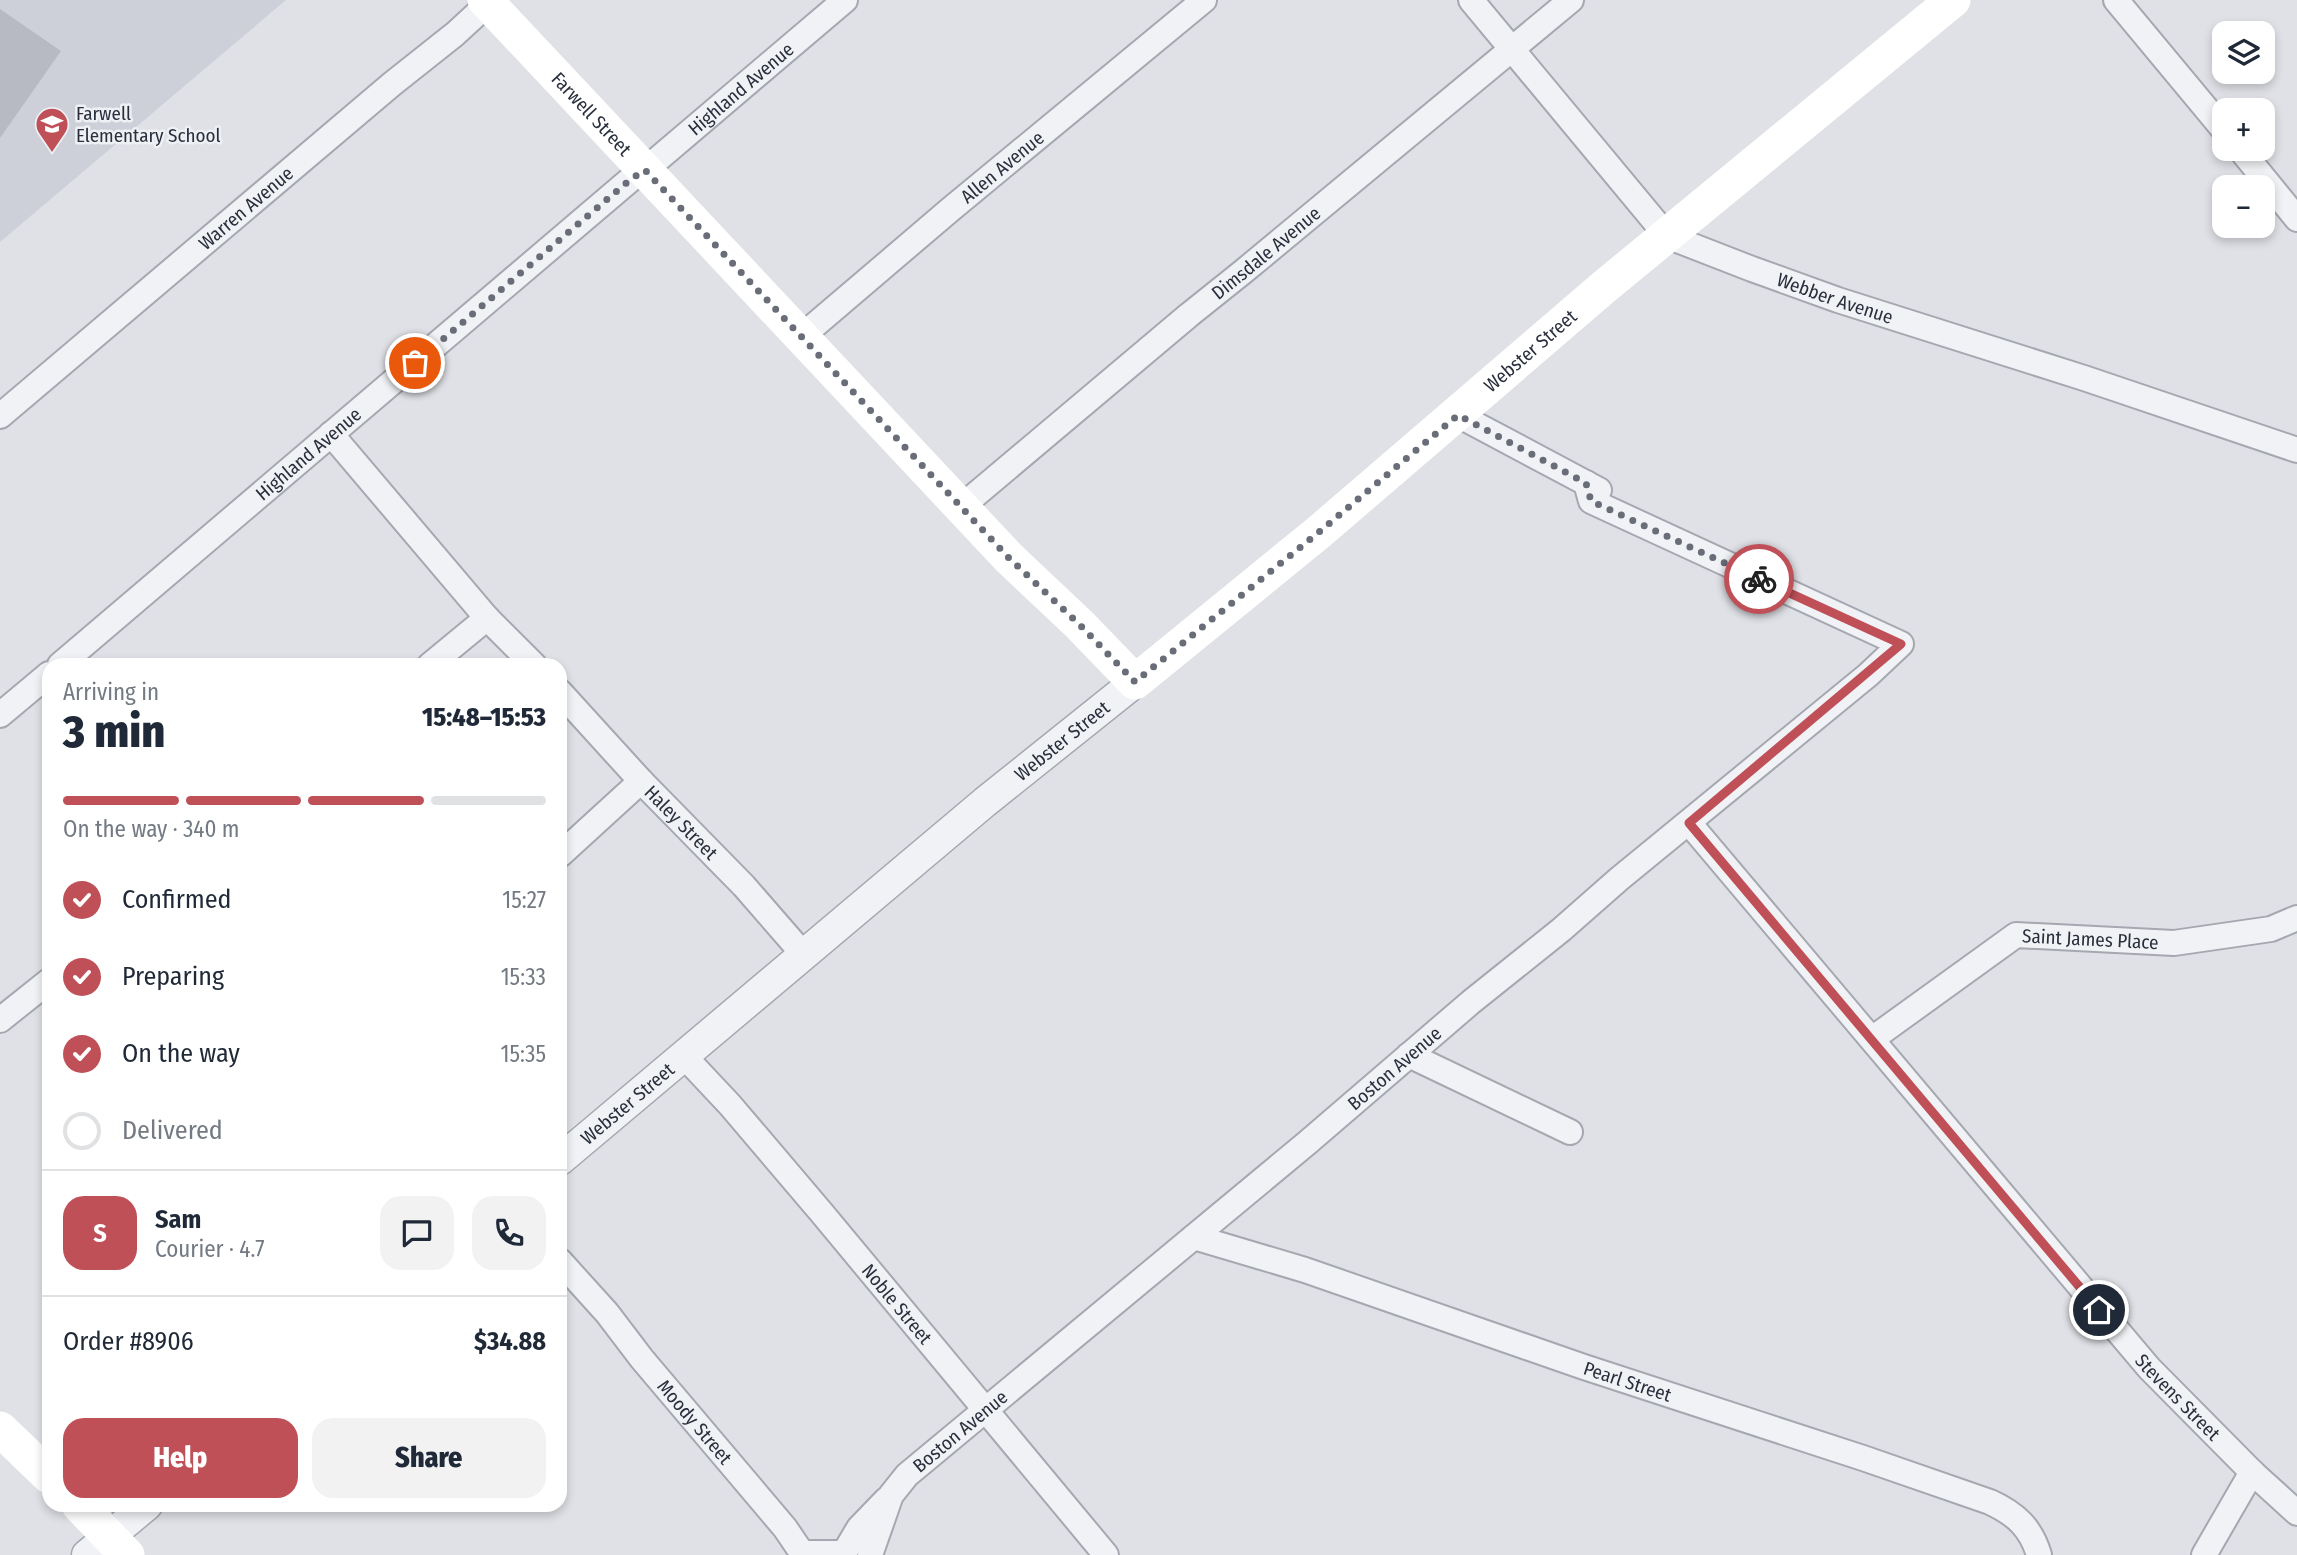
<!DOCTYPE html>
<meta charset="utf-8">
<style>
:root{--surface:#fff;--page:#f2f2f3;--text:#1f2937;--muted:#747a83;--line:#e0e1e3;--accent:#bf5058}
body{margin:0;font-family:"Fira Sans Condensed",sans-serif;background:var(--page);color:var(--text);height:100vh;display:flex;flex-direction:column;font-size:26px;white-space:nowrap}
*{box-sizing:border-box;margin:0}
p{font-size:23px;color:var(--muted)}
.icon{flex:none;width:38px;height:38px;fill:none;stroke:currentColor;stroke-width:2;stroke-linecap:round;stroke-linejoin:round}
.map{position:relative;flex:1;overflow:hidden}
.details{position:absolute;left:42px;top:658px;width:525px;height:854px;display:flex;flex-direction:column;background:var(--surface);border-radius:21px;box-shadow:0 4px 10px #0003}
.details>*{flex:none}
.buttons{position:absolute;left:2212px;top:21px;display:grid;gap:14px}
.buttons a{display:grid;place-items:center;width:63px;height:63px;border-radius:14px;background:var(--surface);box-shadow:0 4px 10px #0003;font-size:35px}
.pin{position:absolute;display:grid;place-items:center;width:60px;height:60px;color:#fff;margin:-30px;border:4px solid #fff;border-radius:50%;box-shadow:0 2px 7px #0007}
.courier{position:absolute;display:grid;place-items:center;width:70px;height:70px;margin:-35px;border:5px solid #bf5058;border-radius:50%;background:#fff;color:#222;box-shadow:0 2px 9px #0007}
.overview em{font-style:normal;font-weight:800}
.overview div{display:flex;flex-direction:column-reverse}
.overview{display:flex;align-items:center;justify-content:space-between;height:119px;padding:0 21px}
h1{font-size:46px;font-weight:800;line-height:52px}
.bar{display:grid;grid-template-columns:repeat(4,1fr);gap:10px 7px;align-content:center;height:84px;padding:0 21px}
.bar i{height:9px;border-radius:5px;background:var(--line)}
.bar .current{background:var(--accent)}
.bar p{grid-column:span 4}
.line{display:flex;align-items:center;gap:18px;padding:0 21px;border-top:2px solid var(--line)}
.line div{flex:1}
.round{display:grid;place-items:center;flex:none;width:74px;height:74px;border-radius:21px;background:var(--page)}
ol{padding:0 21px;list-style:none}
li{display:flex;align-items:center;gap:21px;height:77px}
li p{margin-inline-start:auto}
li .icon{padding:7px;border-radius:50%;background:var(--accent);color:#fff;stroke-width:4}
li:last-child{color:var(--muted)}
li i{width:38px;height:38px;border:4px solid var(--line);border-radius:50%}
.button{display:flex;gap:14px;margin-top:auto;padding:14px 21px}
.button a{flex:1;height:80px;border-radius:21px;background:var(--accent);color:#fff;font-size:28px;font-weight:800;line-height:80px;text-align:center}
.button a+a{background:var(--page);color:var(--text)}
.map>svg:first-child{display:block}
</style>
<div class="map">
<svg width="2297" height="1555" viewBox="0 0 2297 1555">
<rect width="100%" height="100%" fill="#dfe1e6"/>
<path fill="#cdd0d8" d="M0,0H286L0,242Z"/>
<path fill="#b7bac3" d="M0,9L61,51L0,138Z"/>
<g fill="none" stroke-linecap="round" stroke-linejoin="round">
<defs>
<g id="minor">
<path id="s1" d="M1471,0L1667,236L1752,269L1838,300L2084,378L2297,450"/>
<path d="M2116,0L2224,130"/>
<path d="M2240,149L2297,219"/>
<path id="s2" d="M802,336L951,209L1204,0"/>
<path d="M1458,415L1599,490"/>
<path id="s3" d="M0,416L392,84L455,34L492,0"/>
<path d="M331,434L487,618L534,665"/>
<path id="s4" d="M961,507L1189,315L1244,271L1571,0"/>
<path id="s5" d="M60,665L631,179L645,170L845,0"/>
<path d="M430,665L487,618"/>
<path id="s6" d="M560,692L641,781L744,886L804,955"/>
<path d="M0,715L49,674"/>
<path id="s7" d="M1689,823L2149,1368L2252,1472L2297,1513"/>
<path d="M560,855L641,781"/>
<path d="M0,1020L49,981"/>
<path id="s8" d="M1872,1039L2016,935L2174,943L2271,929L2297,918"/>
<path d="M1409,1055L1570,1132"/>
<path id="s9" d="M684,1056L730,1105L821,1212L1106,1555"/>
<path id="s10" d="M1194,1237L1305,1270L1584,1367L1863,1458L1990,1502C2016,1514 2031,1528 2039,1555"/>
<path id="s11" d="M560,1261L607,1313L642,1359L785,1528L802,1553H843"/>
<path d="M843,1555L859,1528L886,1500"/>
<path id="s12" d="M870,1555L891,1495L907,1475L1307,1143L1471,1002L1561,930L1619,879L1868,675L1901,644L1591,501L1586,483"/>
<path d="M2204,1555L2252,1472"/>
</g>
<g id="tertiary">
<path id="s13" d="M560,1160L985,802L1135,682"/>
<path d="M87,1555L147,1505"/>
</g>
</defs>
<use href="#minor" stroke="#a5a8b0" stroke-width="28"/>
<use href="#tertiary" stroke="#a5a8b0" stroke-width="33"/>
<use href="#minor" stroke="#f1f2f5" stroke-width="24"/>
<use href="#tertiary" stroke="#f1f2f5" stroke-width="30"/>
<g stroke="#fff" stroke-width="35">
<path id="s14" d="M485,0L1009,558L1080,625L1135,682L1319,532L1604,287L1953,0"/>
<path d="M0,1429L49,1476"/>
<path d="M79,1505L127,1555"/>
</g>
</g>
<g fill="none" stroke-linecap="round" stroke-linejoin="round">
<path stroke="#696d78" stroke-width="7" stroke-dasharray="0 12.6" d="M415,363L631,179L645,170L1009,558L1080,625L1135,682L1319,532L1458,415L1586,483L1591,501L1759,579"/>
<path stroke="#bf5058" stroke-width="9" d="M1759,579L1901,644L1689,823L2099,1310"/>
</g>
<defs>
<symbol id="school-pin" viewBox="-11 -11 22 30"><path d="M0 17L-7.5 6A9.5 9.5 0 1 1 7.5 6Z" fill="#bf5058" stroke="#eef0f4"/><path d="M0-5L7-2L0 1L-7-2ZM-4 1L0 2.5L4 1V4Q0 6-4 4Z" fill="#fff"/></symbol>
</defs>
<g fill-rule="evenodd">
<use href="#school-pin" x="33" y="105" width="38" height="52"/>
</g>
<g text-anchor="middle" dominant-baseline="central" stroke-width="5" stroke-linejoin="round" paint-order="stroke">
<g font-size="19" fill="#292f3c" stroke="#eef0f4">
<text stroke="none"><textPath href="#s5" startOffset="892">Highland Avenue</textPath></text>
<text stroke="none"><textPath href="#s14" startOffset="156">Farwell Street</textPath></text>
<text stroke="none"><textPath href="#s2" startOffset="262">Allen Avenue</textPath></text>
<text stroke="none"><textPath href="#s3" startOffset="322">Warren Avenue</textPath></text>
<text stroke="none"><textPath href="#s4" startOffset="397">Dimsdale Avenue</textPath></text>
<text stroke="none"><textPath href="#s1" startOffset="486">Webber Avenue</textPath></text>
<text stroke="none"><textPath href="#s14" startOffset="1458">Webster Street</textPath></text>
<text stroke="none"><textPath href="#s5" startOffset="326">Highland Avenue</textPath></text>
<text stroke="none"><textPath href="#s13" startOffset="654">Webster Street</textPath></text>
<text stroke="none"><textPath href="#s6" startOffset="178">Haley Street</textPath></text>
<text stroke="none"><textPath href="#s8" startOffset="252">Saint James Place</textPath></text>
<text stroke="none"><textPath href="#s12" startOffset="724">Boston Avenue</textPath></text>
<text stroke="none"><textPath href="#s13" startOffset="88">Webster Street</textPath></text>
<text stroke="none"><textPath href="#s9" startOffset="327">Noble Street</textPath></text>
<text stroke="none"><textPath href="#s10" startOffset="457">Pearl Street</textPath></text>
<text stroke="none"><textPath href="#s7" startOffset="754">Stevens Street</textPath></text>
<text stroke="none"><textPath href="#s11" startOffset="210">Moody Street</textPath></text>
<text stroke="none"><textPath href="#s12" startOffset="158">Boston Avenue</textPath></text>
</g>
<g font-size="19" fill="#292f3c" stroke="#eef0f4" text-anchor="start">
<text x="76" y="113">Farwell<tspan x="76" dy="22">Elementary School</tspan></text>
</g>
</g>
</svg>
<div class="buttons">
<a><svg class="icon" aria-label="layers" viewBox="0 0 24 24"><path d="M12 4l9 5-9 5-9-5zM3 14l9 5 9-5"/></svg></a>
<a>+</a>
<a>−</a>
</div>
<div class="pin" style="left:415px;top:363px;background:#ea580c"><svg class="icon" aria-label="bag" viewBox="0 0 24 24"><path d="M5 8h14l-1 12H6zM9 8a3 3 0 0 1 6 0"/></svg></div>
<div class="pin" style="left:2099px;top:1310px;background:#1f2937"><svg class="icon" aria-label="home" viewBox="0 0 24 24"><path d="M3 11l9-7 9 7M6 9v11h12V9"/></svg></div>
<div class="courier" style="left:1759px;top:579px"><svg class="icon" aria-label="bike" viewBox="0 0 24 24"><circle cx="6" cy="16" r="4"/><circle cx="18" cy="16" r="4"/><path d="M6 16l4-8h5l3 8M10 8l3 8H6M13 5h3"/></svg></div>
<section class="details">
<div class="overview"><div><h1>3 min</h1><p>Arriving in</p></div><em>15:48–15:53</em></div>
<div class="bar"><i class="current"></i><i class="current"></i><i class="current"></i><i></i><p>On the way · 340 m</p></div>
<ol>
<li><svg class="icon" aria-label="check" viewBox="0 0 24 24"><path d="M5 12l5 5 9-10"/></svg>Confirmed<p>15:27</p></li>
<li><svg class="icon" aria-label="check" viewBox="0 0 24 24"><path d="M5 12l5 5 9-10"/></svg>Preparing<p>15:33</p></li>
<li><svg class="icon" aria-label="check" viewBox="0 0 24 24"><path d="M5 12l5 5 9-10"/></svg>On the way<p>15:35</p></li>
<li><i></i>Delivered</li>
</ol>
<div class="line" style="height:126px"><b class="round" style="background:var(--accent);color:#fff">S</b><div><b>Sam</b><p>Courier · 4.7</p></div><a class="round"><svg class="icon" aria-label="chat" viewBox="0 0 24 24"><path d="M4 5h16v11H9l-5 4z"/></svg></a><a class="round"><svg class="icon" aria-label="phone" viewBox="0 0 24 24"><path d="M5 4h4l2 5-3 2q2 4 5 5l2-3 5 2v4C11 20 4 13 5 4z"/></svg></a></div>
<div class="line" style="height:91px"><div>Order #8906</div><b>$34.88</b></div>
<div class="button"><a>Help</a><a>Share</a></div>
</section>
</div>
